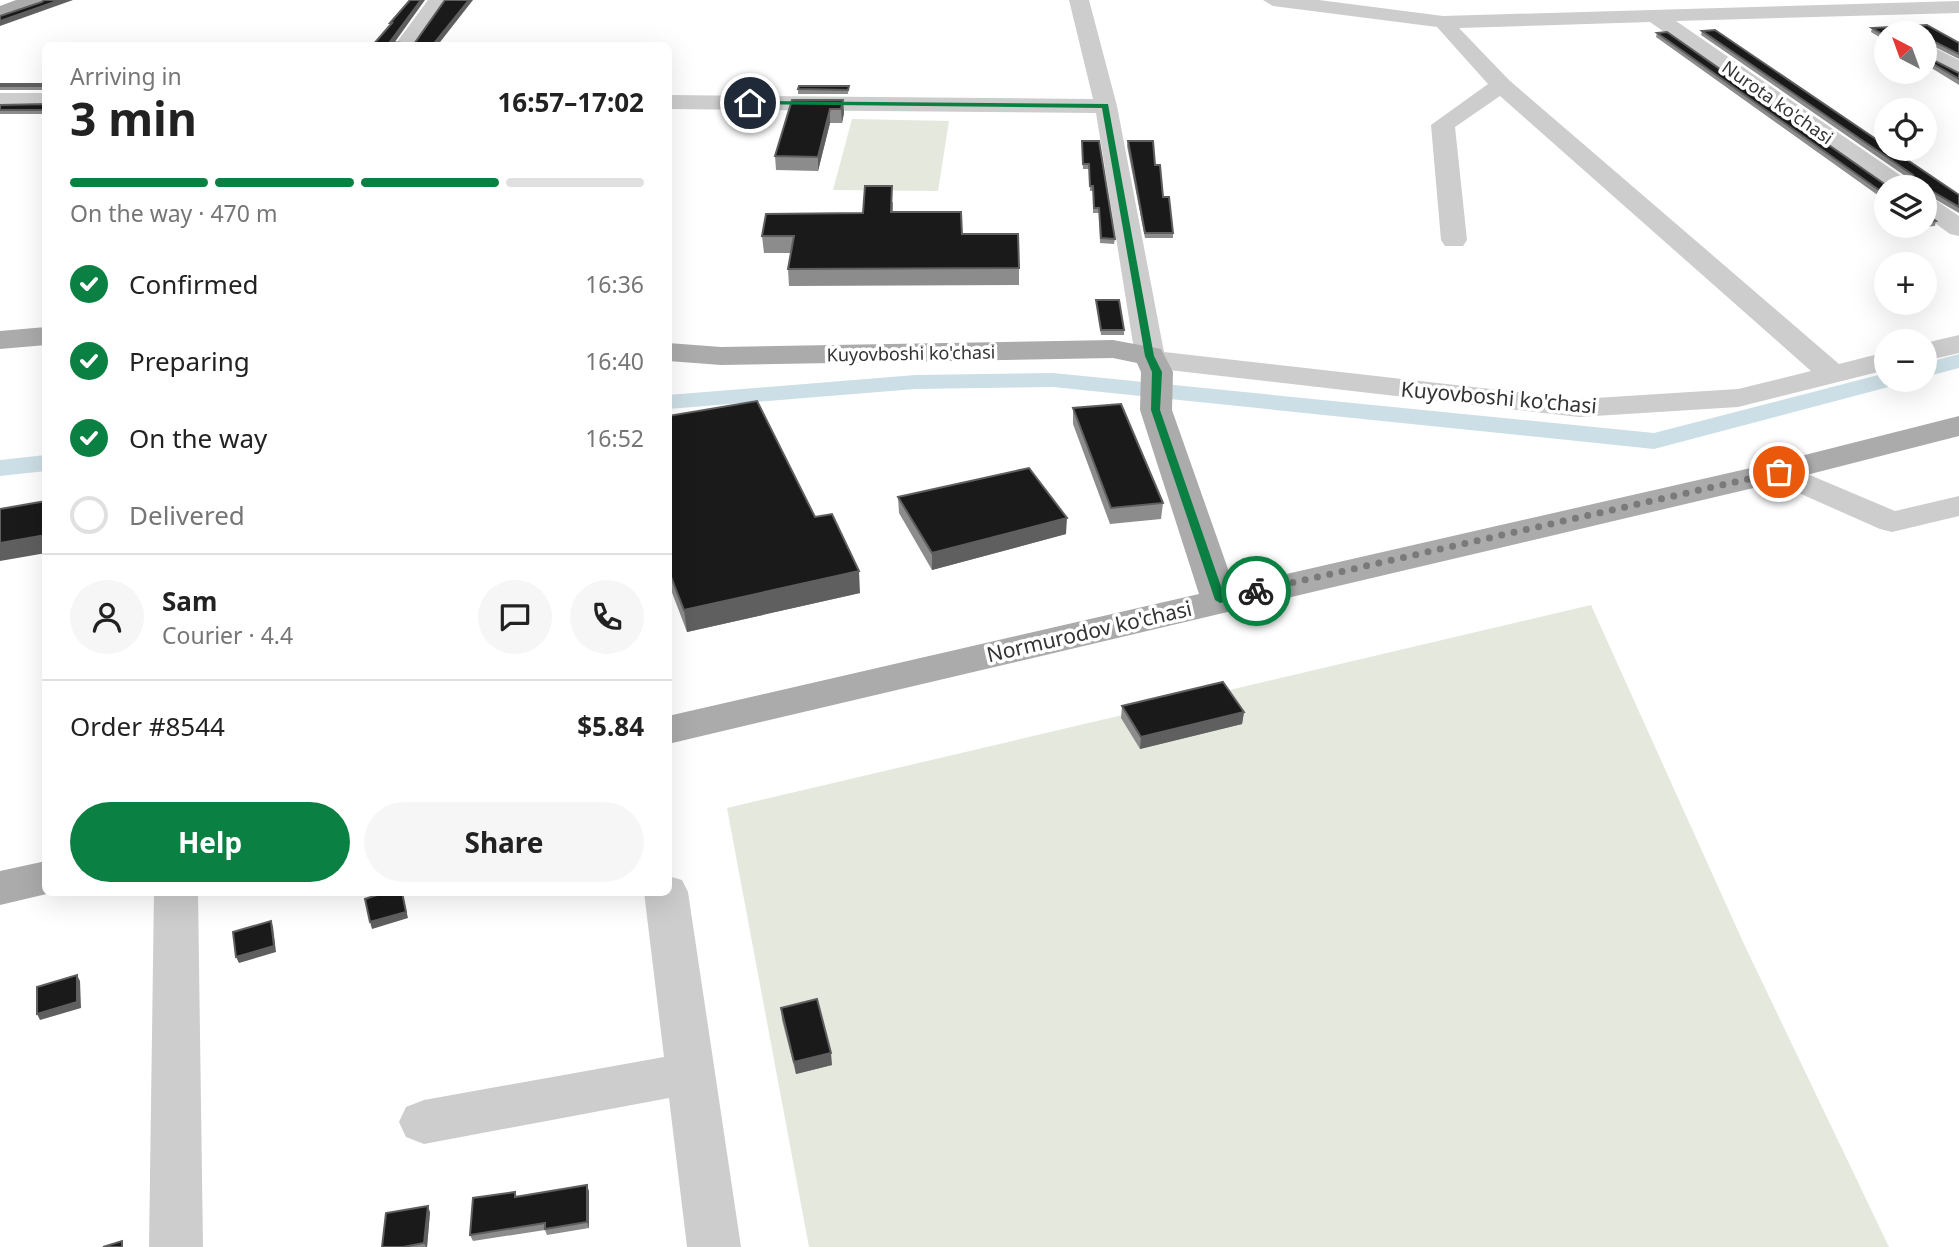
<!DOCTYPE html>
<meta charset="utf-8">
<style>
:root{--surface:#fff;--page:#f6f6f6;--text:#222;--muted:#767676;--line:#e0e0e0;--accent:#0b8043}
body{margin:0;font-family:"Noto Sans",sans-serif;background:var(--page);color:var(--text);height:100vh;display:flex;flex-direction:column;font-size:26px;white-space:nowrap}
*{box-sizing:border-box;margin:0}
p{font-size:23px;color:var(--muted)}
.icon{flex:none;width:38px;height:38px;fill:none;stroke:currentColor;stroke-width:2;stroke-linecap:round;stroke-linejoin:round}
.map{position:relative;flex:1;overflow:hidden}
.sheet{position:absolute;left:42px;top:42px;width:630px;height:854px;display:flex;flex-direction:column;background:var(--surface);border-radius:10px;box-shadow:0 7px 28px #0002}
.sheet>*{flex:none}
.needle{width:46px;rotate:319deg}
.controls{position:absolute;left:1874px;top:21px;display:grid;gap:14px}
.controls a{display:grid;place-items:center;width:63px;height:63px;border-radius:50%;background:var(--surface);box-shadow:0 7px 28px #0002;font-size:35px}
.pin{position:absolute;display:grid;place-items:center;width:60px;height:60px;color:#fff;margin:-30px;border:4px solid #fff;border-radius:50%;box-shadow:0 2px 7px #0007}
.courier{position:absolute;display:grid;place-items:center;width:70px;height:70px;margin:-35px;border:5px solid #0b8043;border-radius:50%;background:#fff;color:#222;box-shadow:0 2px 9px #0007}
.head em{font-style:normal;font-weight:700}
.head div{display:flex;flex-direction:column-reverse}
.head{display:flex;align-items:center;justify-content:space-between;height:119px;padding:0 28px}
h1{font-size:46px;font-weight:700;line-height:52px}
.bar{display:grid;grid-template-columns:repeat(4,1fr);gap:10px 7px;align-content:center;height:84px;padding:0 28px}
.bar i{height:9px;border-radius:5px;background:var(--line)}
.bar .selected{background:var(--accent)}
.bar p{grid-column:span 4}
.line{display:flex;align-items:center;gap:18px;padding:0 28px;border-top:2px solid var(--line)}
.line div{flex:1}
.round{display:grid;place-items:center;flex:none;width:74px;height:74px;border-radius:37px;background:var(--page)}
ol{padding:0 28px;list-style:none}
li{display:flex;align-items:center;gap:21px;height:77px}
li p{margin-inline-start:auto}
li .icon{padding:7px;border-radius:50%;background:var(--accent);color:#fff;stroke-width:4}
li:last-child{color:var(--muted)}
li i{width:38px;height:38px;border:4px solid var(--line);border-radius:50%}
.button{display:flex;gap:14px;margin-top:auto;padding:14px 28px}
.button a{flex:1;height:80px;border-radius:42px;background:var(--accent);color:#fff;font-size:28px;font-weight:700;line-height:80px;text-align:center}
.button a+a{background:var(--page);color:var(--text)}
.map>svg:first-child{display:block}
</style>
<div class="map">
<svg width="1959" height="1247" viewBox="0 0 1959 1247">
<rect width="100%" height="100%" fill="#fff"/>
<path fill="#e4e8dd" d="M852,119L949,121L938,191L833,190Z
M1591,605L1743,942L1889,1247H809L727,808Z"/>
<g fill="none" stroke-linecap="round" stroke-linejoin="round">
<path fill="#cddfe6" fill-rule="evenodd" d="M1959,354V368L1925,377V363Z
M1053,373L1654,433L1886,373V380H1899L1896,385L1654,449L1053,387L915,389L668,409V395L915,375Z
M46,455V471L0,476V460Z"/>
<path fill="#cdcdcd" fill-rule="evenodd" d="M428,0H448L415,46H394Z
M1069,0H1089L1117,106L1164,352L1579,399L1738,389L1811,371L1500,96L1455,127L1467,240L1463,246H1445L1441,240L1431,125L1488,84L1437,27L1273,6L1263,0H1319L1443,16L1959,1V13L1676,21L1910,182L1913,187L1886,188L1650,22L1459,28L1509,80L1839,364L1886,352V370L1738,407L1579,417L1151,368L1141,365L1135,356L1096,113L668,109V95L1093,99Z
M1925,43L1959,60V75L1925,58Z
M0,93H46V107H0Z
M1925,196L1934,199L1959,216V236L1950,234L1925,216Z
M1959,335V353L1925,361V343Z
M1779,462L1895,511L1959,496V516L1892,532L1880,529L1767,479L1763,472L1767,465Z
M668,876L682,880L688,892L741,1247H687L669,1098L424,1144L406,1137L399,1122L406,1107L424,1100L664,1057L644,892H668Z
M154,892H198L203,1247H149Z"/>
<path fill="#ababab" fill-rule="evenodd" d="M16,0H46L43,4L0,19V6Z
M46,327V345L0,349V331Z
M1113,340L1161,349L1173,372L1172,410L1234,586L1777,462L1959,416V436L1779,482L668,744V716L1199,594L1140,410L1141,372L1137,363L1113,358L721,365L668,361V343L721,347Z
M46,861V892H55L0,905V871Z"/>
</g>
<path fill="#8c8c8c" d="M1872,28L1959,43V59L1925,42L1886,33V41L1871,32Z
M1702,31L1959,195V213L1926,194H1925V187H1886V201L1656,37L1657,33L1886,185L1913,184L1911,180L1701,35Z
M1925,48V56L1959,73V85L1925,64Z
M0,84H46L45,90H0Z
M849,86L848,94H798V89Z
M792,100H843L844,113L842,123H830L818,171L776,170L775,156Z
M46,104V114H0V110Z
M1128,141L1155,165L1173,233V238H1145L1127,146Z
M1082,145L1115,239L1114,244L1100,243L1099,213H1093V191H1090L1089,169H1083Z
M893,202V212L962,234L1019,268V285L789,286L788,269L791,253H764L762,236L863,213Z
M1925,212L1936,221L1935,226L1923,227L1921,226H1925Z
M1096,300L1124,330V335H1101Z
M1073,408L1163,503L1161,519L1110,524L1073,424Z
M668,416L815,517L860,593L687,632L668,582Z
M898,497L1066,534L932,570L899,513Z
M1122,706L1244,712L1242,724L1140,749L1121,718Z
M781,1008L832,1065L796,1074L782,1020Z
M589,1191V1228L547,1235L545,1230L473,1241L470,1235L515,1192L517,1197Z
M430,1212L427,1247H382Z"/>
<path fill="#5f5f5f" d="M60,0H73L0,26V21Z
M421,0H425L392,46L390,42Z
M469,0H473L437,46H432Z
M843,100L844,113L842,123L841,109Z
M830,109V123L818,171V157Z
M1067,518L1066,534L932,570V553Z
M46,535V553L0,561V543Z
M859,571L860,593L687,632L684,610Z
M1244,712L1242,724L1140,749L1141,737Z
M402,892L408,918L372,929L370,922Z
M271,921L273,927L276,952L239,963L236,957Z
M77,975L80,981L81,1008L40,1020L37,1014Z
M831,1053L832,1065L796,1074L794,1062Z
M587,1185L589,1191V1228L587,1222Z
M428,1206L430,1212L427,1247H426L424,1243Z"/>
<path fill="#1a1a1a" stroke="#5f5f5f" stroke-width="2" d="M44,0H60L0,21V16L42,2Z
M410,0H421L390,42L414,44L445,0H469L432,46H372L392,23H390Z
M1927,25L1959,43V54L1925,37V33H1886V36L1872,28Z
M1715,30L1886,146V149H1891L1959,195V207L1928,189L1925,191V187H1886V195L1657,33L1667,32L1886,185L1917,184L1913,175L1702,31Z
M1925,48V56L1959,73V79L1925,59Z
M0,84H46V97L44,86H0Z
M799,86H849L848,90L798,89Z
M792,100H843L841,109H830L818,157L775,156Z
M46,104V110H0V105Z
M1082,141H1099L1115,239L1101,238L1099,208H1094L1093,186H1090L1089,164H1083Z
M1128,141H1153L1155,165H1160L1163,197H1169L1173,233H1145Z
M865,186H892L891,212H961L962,234H1018L1019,268L788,269L794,236H762L766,214L863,213Z
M1925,212L1936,221L1925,222Z
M1096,300H1119L1124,330H1101Z
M757,401L815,517L832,514L859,571L684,610L668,569V416Z
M1121,404L1163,503L1111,508L1073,408Z
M1029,468L1067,518L932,553L898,497Z
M46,501V535L0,543V509Z
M1223,682L1244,712L1141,737L1122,706Z
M386,892H402L406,912L370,922L365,899Z
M271,921L274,946L236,957L233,932Z
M77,975V1002L37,1014V987Z
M817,999L831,1053L794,1062L781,1008Z
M587,1185V1222L545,1229V1223L470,1235L473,1198L515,1192V1197Z
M428,1206L424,1243L403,1247H382L386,1213Z
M122,1241V1247H103Z"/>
<path fill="#0b8043" d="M750,101L1108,104L1154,356L1162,372L1160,410L1224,595L1256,588L1262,591L1260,594L1220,603L1215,600L1151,410L1152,372L1145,356L1102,108L748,104Z"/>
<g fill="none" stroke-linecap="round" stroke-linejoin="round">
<path stroke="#7a7a7a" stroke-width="7" stroke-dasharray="0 12.6" d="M1256,591L1779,472"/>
</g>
<g text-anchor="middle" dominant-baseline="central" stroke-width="7" stroke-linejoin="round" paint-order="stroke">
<g font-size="18" fill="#333" stroke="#fff">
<text transform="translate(1778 102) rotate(35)">Nurota ko'chasi</text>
<text transform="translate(911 353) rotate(-1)">Kuyovboshi ko'chasi</text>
</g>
<g font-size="21" fill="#333" stroke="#fff">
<text transform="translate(1499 397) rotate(5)">Kuyovboshi ko'chasi</text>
<text transform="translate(1089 631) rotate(-13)">Normurodov ko'chasi</text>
</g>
</g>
</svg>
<div class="controls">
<a><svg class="needle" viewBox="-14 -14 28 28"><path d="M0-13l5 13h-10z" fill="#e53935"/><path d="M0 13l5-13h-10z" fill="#767676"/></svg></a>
<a><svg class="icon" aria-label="locate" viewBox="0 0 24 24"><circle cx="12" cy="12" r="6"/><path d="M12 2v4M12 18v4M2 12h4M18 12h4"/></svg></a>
<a><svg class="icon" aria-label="layers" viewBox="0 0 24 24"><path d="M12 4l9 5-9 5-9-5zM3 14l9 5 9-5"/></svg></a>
<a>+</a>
<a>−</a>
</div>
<div class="pin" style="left:1779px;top:472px;background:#ea580c"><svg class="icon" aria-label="bag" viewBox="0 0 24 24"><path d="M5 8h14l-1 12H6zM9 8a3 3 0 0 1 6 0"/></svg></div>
<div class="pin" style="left:750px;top:103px;background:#1f2937"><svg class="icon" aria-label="home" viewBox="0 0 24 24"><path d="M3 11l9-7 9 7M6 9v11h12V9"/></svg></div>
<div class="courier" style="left:1256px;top:591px"><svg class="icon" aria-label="bike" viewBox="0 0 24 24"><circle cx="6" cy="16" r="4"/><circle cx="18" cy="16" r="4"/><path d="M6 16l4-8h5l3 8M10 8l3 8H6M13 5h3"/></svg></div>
<section class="sheet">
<div class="head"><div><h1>3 min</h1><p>Arriving in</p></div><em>16:57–17:02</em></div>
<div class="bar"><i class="selected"></i><i class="selected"></i><i class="selected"></i><i></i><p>On the way · 470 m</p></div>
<ol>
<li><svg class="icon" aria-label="check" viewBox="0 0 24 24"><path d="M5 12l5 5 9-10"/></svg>Confirmed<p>16:36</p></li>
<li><svg class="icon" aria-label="check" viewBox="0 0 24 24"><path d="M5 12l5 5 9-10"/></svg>Preparing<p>16:40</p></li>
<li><svg class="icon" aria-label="check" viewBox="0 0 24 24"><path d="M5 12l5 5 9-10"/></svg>On the way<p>16:52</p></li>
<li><i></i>Delivered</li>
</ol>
<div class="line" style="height:126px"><a class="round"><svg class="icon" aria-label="person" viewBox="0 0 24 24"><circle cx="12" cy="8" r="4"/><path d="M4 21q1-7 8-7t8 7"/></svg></a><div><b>Sam</b><p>Courier · 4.4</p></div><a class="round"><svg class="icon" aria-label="chat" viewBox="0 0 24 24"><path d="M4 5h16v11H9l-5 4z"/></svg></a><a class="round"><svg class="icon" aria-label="phone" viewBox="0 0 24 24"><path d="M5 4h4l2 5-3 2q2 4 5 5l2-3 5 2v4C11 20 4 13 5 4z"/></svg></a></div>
<div class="line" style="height:91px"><div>Order #8544</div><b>$5.84</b></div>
<div class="button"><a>Help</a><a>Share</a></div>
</section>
</div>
